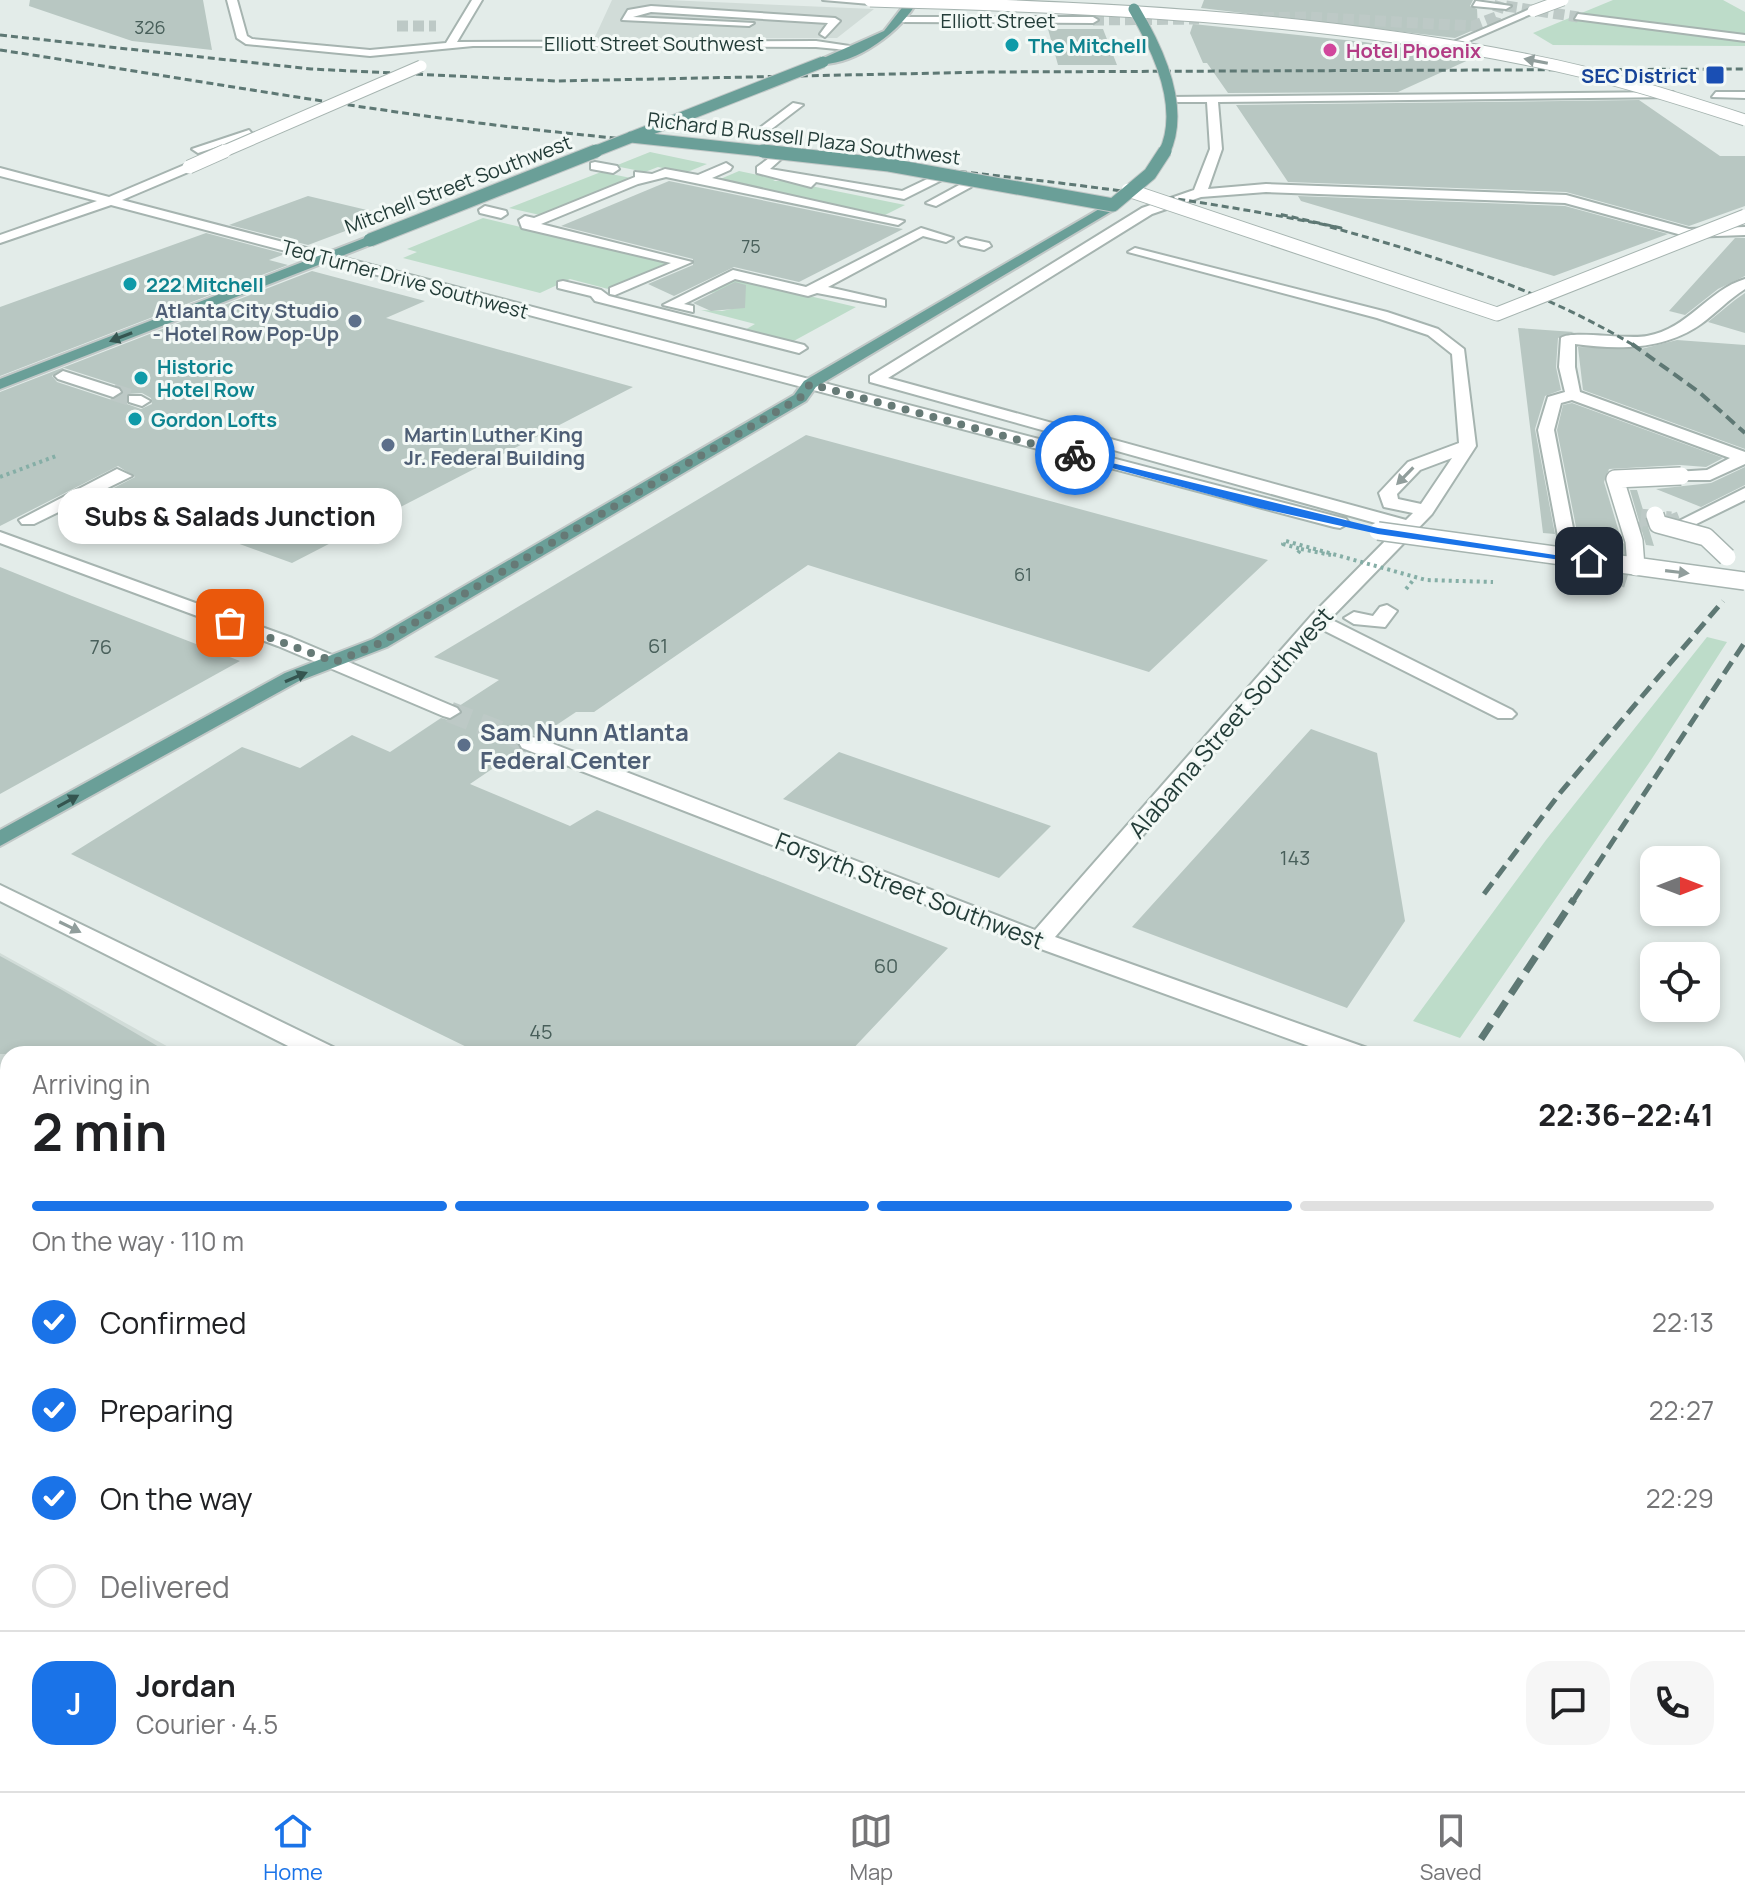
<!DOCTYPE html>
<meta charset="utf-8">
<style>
:root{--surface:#fff;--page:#f6f6f6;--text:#202124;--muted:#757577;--line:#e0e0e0;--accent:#1a73e8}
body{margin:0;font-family:Manrope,sans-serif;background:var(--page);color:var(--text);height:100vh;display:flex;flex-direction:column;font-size:30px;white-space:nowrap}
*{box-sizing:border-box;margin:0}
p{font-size:26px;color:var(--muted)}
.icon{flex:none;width:44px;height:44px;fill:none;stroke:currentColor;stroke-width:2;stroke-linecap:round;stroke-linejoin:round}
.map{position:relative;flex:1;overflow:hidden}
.side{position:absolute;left:0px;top:1046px;width:1746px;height:746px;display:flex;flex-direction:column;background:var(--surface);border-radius:24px 24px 0 0;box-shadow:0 4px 12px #0003}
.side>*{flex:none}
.needle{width:52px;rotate:90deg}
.controls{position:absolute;left:1640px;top:846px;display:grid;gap:16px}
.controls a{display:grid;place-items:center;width:80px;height:80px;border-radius:16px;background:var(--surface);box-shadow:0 4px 12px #0003;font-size:40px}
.pin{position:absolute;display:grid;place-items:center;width:68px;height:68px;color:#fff;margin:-34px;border-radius:16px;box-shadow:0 4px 12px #0006}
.courier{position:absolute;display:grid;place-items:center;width:80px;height:80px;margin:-40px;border:6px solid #1a73e8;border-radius:50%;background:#fff;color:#222;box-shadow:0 2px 10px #0007}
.bubble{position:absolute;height:56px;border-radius:24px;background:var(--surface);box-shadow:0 4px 12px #0003;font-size:26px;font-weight:700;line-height:56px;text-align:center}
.overview em{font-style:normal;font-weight:700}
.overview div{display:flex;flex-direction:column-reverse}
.overview{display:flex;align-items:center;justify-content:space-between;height:136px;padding:0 32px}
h1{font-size:52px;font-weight:700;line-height:60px}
.bar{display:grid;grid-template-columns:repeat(4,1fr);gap:12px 8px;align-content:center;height:96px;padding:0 32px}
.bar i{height:10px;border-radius:6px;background:var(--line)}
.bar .current{background:var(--accent)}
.bar p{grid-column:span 4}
.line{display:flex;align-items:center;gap:20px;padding:0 32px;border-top:2px solid var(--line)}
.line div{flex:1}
.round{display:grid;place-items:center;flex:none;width:84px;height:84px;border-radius:24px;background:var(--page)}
ol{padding:0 32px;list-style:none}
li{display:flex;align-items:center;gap:24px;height:88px}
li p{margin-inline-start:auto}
li .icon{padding:8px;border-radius:50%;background:var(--accent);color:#fff;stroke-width:4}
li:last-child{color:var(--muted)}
li i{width:44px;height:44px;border:4px solid var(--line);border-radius:50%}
.dock{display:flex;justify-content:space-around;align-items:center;height:112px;border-top:2px solid var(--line);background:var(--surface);font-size:22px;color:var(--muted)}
.dock a{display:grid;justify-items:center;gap:4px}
.dock .current{color:var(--accent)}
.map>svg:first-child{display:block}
</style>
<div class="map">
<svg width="1745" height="1791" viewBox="0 0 1745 1791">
<rect width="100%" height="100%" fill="#e3ece9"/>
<path fill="#d1dcd8" d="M612,0H667L874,9L837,38L594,39Z
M0,953L181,1054H8V1784H189L182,1791H0Z
M1745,1563V1717L1738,1713V1577Z"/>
<path fill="#bddcc9" d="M1613,0H1723L1745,12V46L1553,45L1533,33Z
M650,152L707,164L685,173L658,167L645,172L615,166Z
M739,171L777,179L773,181H786L905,205L885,215L718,180Z
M601,172L631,178L540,215L509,208Z
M483,218L675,264L612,290L570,279L540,293L403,258L417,252L407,249Z
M734,278L856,307L790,343L743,331L755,324L701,310L722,311L741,307L716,292L699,296Z
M1707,637L1727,642L1651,760L1460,1038L1413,1021L1546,840Z"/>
<path fill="#b8c7c2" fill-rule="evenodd" d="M30,0H203L212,50L132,41L29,6Z
M1204,0H1473L1470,6L1477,9L1478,28L1455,38L1201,8Z
M1193,24L1364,42L1473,58L1398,92L1228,93L1207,63H1203L1190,33Z
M1048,29H1103L1117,65H1058Z
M1639,100L1720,156H1745V206L1689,226L1566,192L1288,182L1236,105Z
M669,181L897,228L903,229L799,282L734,267L674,296L648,284L693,265V259L561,226Z
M308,196L388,215L308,245L229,225Z
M1298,196L1565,206L1668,234L1554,276L1301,201Z
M206,233L285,254L269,260L288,265L0,376V307Z
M1735,238H1745V276L1718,289L1685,315L1669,311Z
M312,271L425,301L386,318L633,387L292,563L102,494L135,477L118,466L0,526V392ZM64,368L120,386L124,393L112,400L57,382L52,376ZM142,393L151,398L152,404L141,409L127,404V394Z
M735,282L746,285L745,308L711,311L693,303Z
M1745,293V333L1708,322L1735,300Z
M1518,328L1574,332L1558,338L1556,367L1561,390L1545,396L1535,429L1555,534L1543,533Z
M1677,340L1745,345V449L1583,390L1578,347L1641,349Z
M1572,403L1723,458L1706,467L1680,465L1609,469L1604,482L1622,542L1578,537L1557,430L1563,405Z
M806,435L1268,560L1149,672L808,565L594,712H576L540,736L529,734L518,740L520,750L470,784L570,826L597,810L948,948L848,1054H481L71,854L242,747L300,768L352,735L390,752L441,718L452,721L463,713L459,706L499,680L434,657Z
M1745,467V485L1701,507L1656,489L1711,483Z
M1630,490H1637L1654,546L1646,545Z
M0,567L72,596L240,661L0,794Z
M1311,729L1377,753L1405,921L1347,1008L1132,927Z
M839,752L1005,810L1051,826L999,878L783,799Z
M0,956L62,990L171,1054H0Z"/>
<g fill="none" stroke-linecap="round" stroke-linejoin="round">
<path stroke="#bdc9c6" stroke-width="11" stroke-dasharray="11 5" stroke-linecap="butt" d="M1506,6L1578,17
M1247,18L1306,17L1473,26L1496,17L1501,0
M1093,20L1199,19
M397,26H436"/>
<path stroke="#bdc9c6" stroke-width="17" stroke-dasharray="17 8" stroke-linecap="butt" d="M113,392L135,399
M1616,585L1637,517L1671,520L1669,515"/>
<path stroke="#bdc9c6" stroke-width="21" stroke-dasharray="21 11" stroke-linecap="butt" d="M450,712L530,743"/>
<path stroke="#bdc9c6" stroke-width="34" stroke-dasharray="34 17" stroke-linecap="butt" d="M1570,1791L1573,1784"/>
<defs>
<path id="minor" d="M227,0H237L247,36L252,39L370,50L446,43L472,0H482L457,42L816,41L863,48L858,51L816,47L473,46L370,56L246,44L237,38Z
M823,0H874L875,1L870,4Z
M1476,1L1511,6L1506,9L1473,6Z
M651,6L835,18L840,21L825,37L820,34L828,23L651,12L633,17L754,23L749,26L622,20L628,10Z
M1530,9L1538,11L1453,48L1444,46Z
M1578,14L1745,35V41L1575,19Z
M903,17H1093L1098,20L1093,23L900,22Z
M1673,92L1677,97L1218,102L1222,149L1208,189L1266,184L1566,195L1689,229L1745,227V235L1689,237L1565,203L1266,192L1201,197L1152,214L888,378L1406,520L1413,513L1384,507L1379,493L1408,462L1459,443L1452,354L1428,335L1377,318L1128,252L1135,248L1387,312L1438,329L1464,349L1476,446L1432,514L1330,619L1512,710L1516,714L1512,718H1498L1321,629L1055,937L1367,1048L1371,1054H1331L1030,945L522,748L519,743L530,737L538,738L1035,930L1311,616L1397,529L870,382V376L1142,208L1194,190L1210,149L1207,102H1173L1169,97ZM1452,458L1421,504L1398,499L1397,494L1420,470Z
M1716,92H1745V98L1712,97Z
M793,103L803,105L761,137H753V133Z
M249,130L253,135L198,153L192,149Z
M783,148L789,152L770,169L902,191L944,171L954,174L904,199L816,182L811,187L757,173V167Z
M595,162L617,166L619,169L613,173L591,169V163Z
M189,163L193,164V170L122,200L1346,519L1349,523L1340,528L1334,527L111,205L0,243V235L97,201L0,176V168L109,197Z
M726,163L732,167L730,170L712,178L904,221L898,225L666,177L638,184L541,224L692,262L615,295L610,294V288L671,263L522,228L519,220L525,216L534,218L635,177V172L652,174L665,169L698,175Z
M961,184L971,187L936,206L926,203Z
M485,206L506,211L507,214L501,218L480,213L479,210Z
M921,228L953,238L946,242L923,236L828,287L885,300V306L817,293L808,296L735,279L684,304L693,306V312L663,305L733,270L806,287Z
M966,238L989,243L991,246L984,250L961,245L959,242Z
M1745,279V289C1729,299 1716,313 1701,324C1664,350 1619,350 1575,344V367L1580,392L1745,452V464L1710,480H1675V472L1707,470L1730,458L1572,400L1561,403L1554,430L1579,559L1577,563H1563L1538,430L1548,397L1565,392L1559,367L1561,338C1570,330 1628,340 1647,336C1688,329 1708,290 1745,279Z
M563,281L601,290L609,296L804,345L807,348L799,353L595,301L591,296L558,288V282Z
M63,371L119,389L121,392L113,397L58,379L55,376Z
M129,396H141L150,401L142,406L129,402Z
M117,469L132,476L34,524H22L19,520Z
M1745,488V500L1684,530L1678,531L1669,526Z
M0,532L292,638L457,708L460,712L450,718L443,716L278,646L0,543Z
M1387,605L1397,611L1385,627L1354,624L1344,618L1354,612L1373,616L1380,607Z
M0,885L335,1048L339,1054H304L0,901Z
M1745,1436V1472L1738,1475V1439Z
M226,1784H268L265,1791H223Z"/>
<path id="major" d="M908,0H918C902,31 855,66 819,64V60L884,31Z
M1113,201L1119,205L1117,208L816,387L806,401L387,647L299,681L0,846V830L285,673L373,639L794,395L804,381Z
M370,236L377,240L375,243L0,389V379Z
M0,1556L8,1558V1593L0,1590Z
M254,1784H295L298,1791H257Z"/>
</defs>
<use href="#minor" stroke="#a6b4b0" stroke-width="4"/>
<use href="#major" stroke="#c1c8c7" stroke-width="4"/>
<path stroke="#85aea6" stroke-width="4" stroke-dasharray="3 4" stroke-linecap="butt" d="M0,477L56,456
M1301,549L1331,555
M1406,589L1415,578"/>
<use href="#minor" fill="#fff" fill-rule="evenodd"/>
<use href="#major" fill="#6a9f98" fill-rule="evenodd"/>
<path stroke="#5e7874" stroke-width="3" stroke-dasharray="7 4" stroke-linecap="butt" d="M0,35L311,69L557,81L989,72L1745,69
M0,50C179,77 358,110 538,130C808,160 1074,173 1341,228L1279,214
M1330,227C1436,256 1540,289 1635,346"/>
<path stroke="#5e7874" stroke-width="4" stroke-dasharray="11 6" stroke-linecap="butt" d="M1632,344L1699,392L1745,433"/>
<path stroke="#5e7874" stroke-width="5" stroke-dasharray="14 7" stroke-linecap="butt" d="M1484,894L1560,793L1723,601
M1573,901L1745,642"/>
<path stroke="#5e7874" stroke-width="7" stroke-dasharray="18 9" stroke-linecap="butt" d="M1481,1039L1574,899
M1738,1203L1745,1189"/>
<defs>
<path id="minor-bridge-far3" d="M870,1C1091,7 1311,16 1529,60C1602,74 1674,97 1745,120
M1533,11L1563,0
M220,153L421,66"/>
<path id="minor-bridge-far2" d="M189,167L225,151
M1128,190L1497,314L1745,216"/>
<path id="minor-bridge-far1" d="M1655,515L1658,524L1706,537L1727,557
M1378,531L1745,581
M1636,567L1634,541L1615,479L1681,476"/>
<path id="minor-bridge" d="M1738,1193L1745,1195"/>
<path id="major-bridge-far1" d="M1134,9C1158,49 1186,108 1164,153
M631,137L781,153
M591,153L823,62"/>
<path id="major-bridge" d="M763,151L889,165L1113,205L1150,174L1165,151
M370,240L596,151"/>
</defs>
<use href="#minor-bridge-far3" stroke="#a6b4b0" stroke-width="13" stroke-linecap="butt"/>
<use href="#minor-bridge-far2" stroke="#a6b4b0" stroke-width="15" stroke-linecap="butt"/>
<use href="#minor-bridge-far1" stroke="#a6b4b0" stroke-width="20" stroke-linecap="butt"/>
<use href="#minor-bridge" stroke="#a6b4b0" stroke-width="31" stroke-linecap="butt"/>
<use href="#major-bridge-far1" stroke="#c1c8c7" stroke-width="13" stroke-linecap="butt"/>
<use href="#major-bridge" stroke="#c1c8c7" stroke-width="15" stroke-linecap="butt"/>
<path stroke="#85aea6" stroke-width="4" stroke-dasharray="3 4" stroke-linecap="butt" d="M1298,553L1301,549L1283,544L1286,541L1426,580L1493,582"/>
<use href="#minor-bridge-far3" stroke="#fff" stroke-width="11"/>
<use href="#minor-bridge-far2" stroke="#fff" stroke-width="13"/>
<use href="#minor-bridge-far1" stroke="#fff" stroke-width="17"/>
<use href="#minor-bridge" stroke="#fff" stroke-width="27"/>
<use href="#major-bridge-far1" stroke="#6a9f98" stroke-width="11"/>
<use href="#major-bridge" stroke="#6a9f98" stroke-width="13"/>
</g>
<defs><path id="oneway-solid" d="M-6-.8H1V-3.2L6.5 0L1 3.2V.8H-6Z" transform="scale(2)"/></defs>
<g fill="#919e9c">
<use href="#oneway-solid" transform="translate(1536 61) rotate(-169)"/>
<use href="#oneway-solid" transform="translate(1405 476) rotate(134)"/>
<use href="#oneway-solid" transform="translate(1677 572) rotate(7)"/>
<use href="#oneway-solid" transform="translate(70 927) rotate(26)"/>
</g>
<g fill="#355550">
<use href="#oneway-solid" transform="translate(121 337) rotate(159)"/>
<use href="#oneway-solid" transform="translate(296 677) rotate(-23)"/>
<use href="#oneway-solid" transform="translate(68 801) rotate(-29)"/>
</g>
<path fill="#1a73e8" d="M1071,453L1378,528L1594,561L1589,564L1378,534L1260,508L1071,457Z"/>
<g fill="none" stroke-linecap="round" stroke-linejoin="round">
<path stroke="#667a76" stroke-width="8" stroke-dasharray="0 14.4" d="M230,623L335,662L380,643L800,398L810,384L1075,455"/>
</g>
<g fill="#0f9aa8" stroke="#f3f9f6" stroke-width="3">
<circle cx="1012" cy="45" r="8"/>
<circle cx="130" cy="284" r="8"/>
<circle cx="141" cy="378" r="8"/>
<circle cx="135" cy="419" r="8"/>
</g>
<circle fill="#d1479c" stroke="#f3f9f6" stroke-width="3" cx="1330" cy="50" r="8"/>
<rect fill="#1a4fb4" stroke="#f3f9f6" stroke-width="3" x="1705" y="65" width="20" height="20" rx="4"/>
<g fill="#5c6f8a" stroke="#f3f9f6" stroke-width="3">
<circle cx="355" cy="321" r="8"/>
<circle cx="388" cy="445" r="8"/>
<circle cx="464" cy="745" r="8"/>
</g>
<g text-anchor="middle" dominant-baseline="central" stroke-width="6" stroke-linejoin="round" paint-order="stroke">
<g font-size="18" fill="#485f5a">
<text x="150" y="27">326</text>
<text x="751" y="246">75</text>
<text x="1023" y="574">61</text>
</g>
<g font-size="20" fill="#233c38" stroke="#f3f9f6">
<text x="998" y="20">Elliott Street</text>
<text x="654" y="43">Elliott Street Southwest</text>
<text transform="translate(804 138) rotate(7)">Richard B Russell Plaza Southwest</text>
<text transform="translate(458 184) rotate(-21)">Mitchell Street Southwest</text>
<text transform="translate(405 279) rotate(15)">Ted Turner Drive Southwest</text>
</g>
<g font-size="20" font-weight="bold" fill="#0d838f" stroke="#f3f9f6" text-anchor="start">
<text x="1028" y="45">The Mitchell</text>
<text x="146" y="284">222 Mitchell</text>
<text x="157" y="366">Historic<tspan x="157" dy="23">Hotel Row</tspan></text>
<text x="151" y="419">Gordon Lofts</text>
</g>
<g font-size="20" font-weight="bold" fill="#b23c85" stroke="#f3f9f6" text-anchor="start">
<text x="1346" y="50">Hotel Phoenix</text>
</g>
<g font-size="20" font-weight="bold" fill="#164399" stroke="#f3f9f6" text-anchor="end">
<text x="1697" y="75">SEC District</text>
</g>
<g font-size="20" font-weight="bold" fill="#4e5e75" stroke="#f3f9f6" text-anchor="end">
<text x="339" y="310">Atlanta City Studio<tspan x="339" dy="23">- Hotel Row Pop-Up</tspan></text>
<text x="404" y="434" text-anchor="start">Martin Luther King<tspan x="404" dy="23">Jr. Federal Building</tspan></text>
</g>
<g font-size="20" fill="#485f5a">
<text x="658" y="645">61</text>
<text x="101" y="646">76</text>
<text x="1295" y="857">143</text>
<text x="886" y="965">60</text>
<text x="541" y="1031">45</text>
</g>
<g font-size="24" fill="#233c38" stroke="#f3f9f6">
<text transform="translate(1230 722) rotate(-49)">Alabama Street Southwest</text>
<text transform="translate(910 890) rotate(21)">Forsyth Street Southwest</text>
</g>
<g font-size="24" font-weight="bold" fill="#4e5e75" stroke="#f3f9f6" text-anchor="start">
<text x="480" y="731">Sam Nunn Atlanta<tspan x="480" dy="28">Federal Center</tspan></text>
</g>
</g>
</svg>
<div class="controls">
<a><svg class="needle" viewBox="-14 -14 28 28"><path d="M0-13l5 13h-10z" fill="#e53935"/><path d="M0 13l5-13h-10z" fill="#757577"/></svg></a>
<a><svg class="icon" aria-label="locate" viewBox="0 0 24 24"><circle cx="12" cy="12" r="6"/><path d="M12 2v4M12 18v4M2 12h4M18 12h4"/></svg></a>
</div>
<div class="pin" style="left:230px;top:623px;background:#ea580c"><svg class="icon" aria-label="bag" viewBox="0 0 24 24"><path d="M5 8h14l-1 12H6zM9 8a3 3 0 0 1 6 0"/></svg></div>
<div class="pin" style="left:1589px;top:561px;background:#1f2937"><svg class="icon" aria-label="home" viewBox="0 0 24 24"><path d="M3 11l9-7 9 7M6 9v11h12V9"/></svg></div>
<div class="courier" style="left:1075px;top:455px"><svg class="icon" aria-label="bike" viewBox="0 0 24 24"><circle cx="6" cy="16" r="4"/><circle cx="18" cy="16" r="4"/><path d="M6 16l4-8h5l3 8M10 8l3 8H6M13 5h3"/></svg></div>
<div class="bubble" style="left:58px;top:488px;width:344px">Subs &amp; Salads Junction</div>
<section class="side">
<div class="overview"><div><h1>2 min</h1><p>Arriving in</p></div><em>22:36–22:41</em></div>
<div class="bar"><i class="current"></i><i class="current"></i><i class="current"></i><i></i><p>On the way · 110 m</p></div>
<ol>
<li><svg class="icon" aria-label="check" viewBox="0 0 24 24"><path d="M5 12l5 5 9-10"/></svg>Confirmed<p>22:13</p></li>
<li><svg class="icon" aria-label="check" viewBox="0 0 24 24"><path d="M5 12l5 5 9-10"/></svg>Preparing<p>22:27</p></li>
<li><svg class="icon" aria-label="check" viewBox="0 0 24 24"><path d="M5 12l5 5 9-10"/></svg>On the way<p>22:29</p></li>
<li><i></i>Delivered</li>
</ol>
<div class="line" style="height:144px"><b class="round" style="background:var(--accent);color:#fff">J</b><div><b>Jordan</b><p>Courier · 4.5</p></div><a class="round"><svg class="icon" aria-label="chat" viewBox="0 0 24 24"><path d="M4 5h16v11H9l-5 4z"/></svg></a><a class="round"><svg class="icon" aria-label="phone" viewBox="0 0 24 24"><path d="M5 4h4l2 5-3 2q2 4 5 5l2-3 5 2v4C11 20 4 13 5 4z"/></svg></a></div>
</section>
</div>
<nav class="dock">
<a class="current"><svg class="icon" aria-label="home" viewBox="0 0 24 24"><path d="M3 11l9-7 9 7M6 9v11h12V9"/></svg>Home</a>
<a><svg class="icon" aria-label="map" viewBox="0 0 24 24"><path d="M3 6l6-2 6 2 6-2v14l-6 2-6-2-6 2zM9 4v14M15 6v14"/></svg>Map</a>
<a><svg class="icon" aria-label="saved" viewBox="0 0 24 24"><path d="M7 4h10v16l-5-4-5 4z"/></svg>Saved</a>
</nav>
